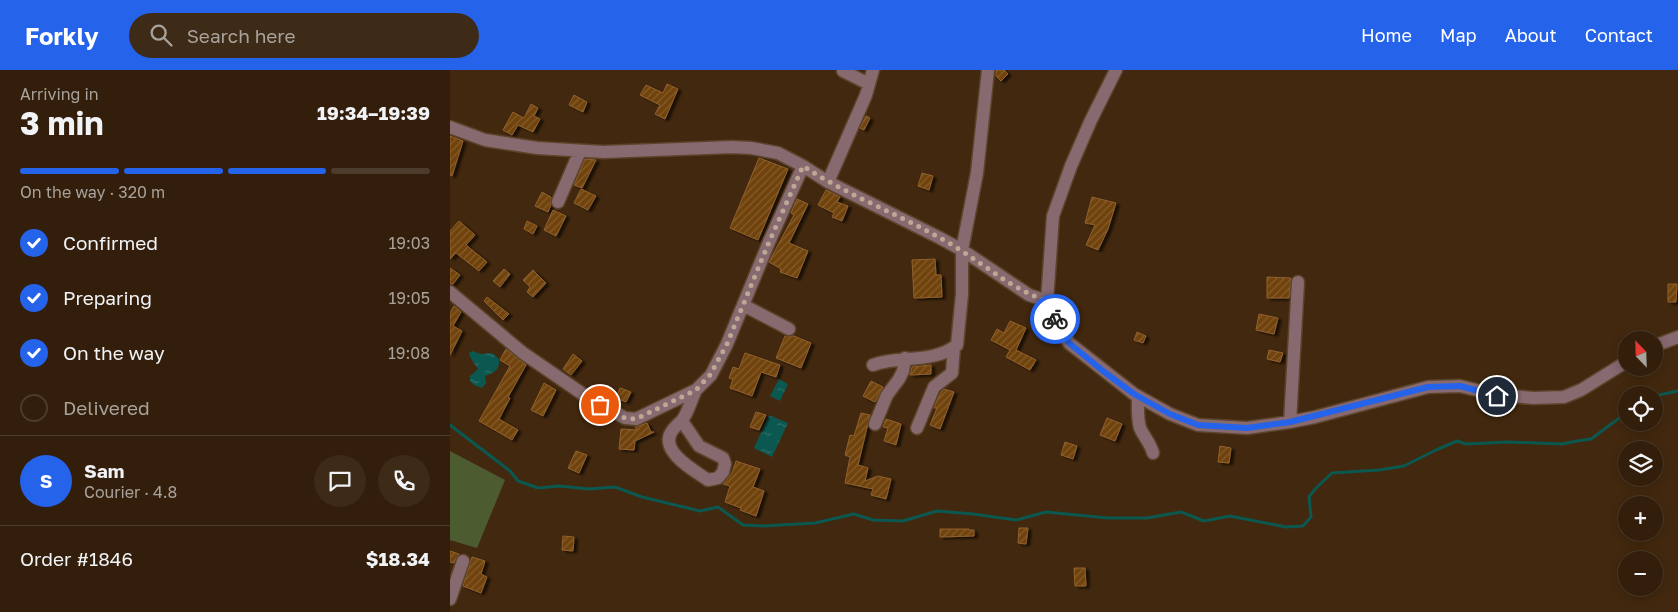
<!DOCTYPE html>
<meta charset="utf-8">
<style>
:root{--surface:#321e0a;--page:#3d2b18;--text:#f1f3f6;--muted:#a8a29c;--line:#4d3c2b;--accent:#2563eb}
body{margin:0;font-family:"Golos Text",sans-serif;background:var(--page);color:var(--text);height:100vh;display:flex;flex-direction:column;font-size:19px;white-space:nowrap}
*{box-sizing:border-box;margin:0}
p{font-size:16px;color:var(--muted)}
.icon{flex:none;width:28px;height:28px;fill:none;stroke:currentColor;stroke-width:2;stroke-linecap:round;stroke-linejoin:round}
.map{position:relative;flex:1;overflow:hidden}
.side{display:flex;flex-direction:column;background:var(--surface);width:450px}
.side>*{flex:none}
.needle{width:32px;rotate:337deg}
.controls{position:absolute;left:1168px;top:261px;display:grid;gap:10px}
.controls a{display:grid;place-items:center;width:45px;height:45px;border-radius:50%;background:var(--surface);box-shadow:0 2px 12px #0003,0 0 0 1px var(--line);font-size:25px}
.pin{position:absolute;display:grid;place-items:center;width:42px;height:42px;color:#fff;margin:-21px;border:2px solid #fff;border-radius:50%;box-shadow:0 1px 5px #0007}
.courier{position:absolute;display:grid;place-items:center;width:50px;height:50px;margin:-25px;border:4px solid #2563eb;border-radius:50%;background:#fff;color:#222;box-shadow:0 1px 6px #0007}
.headline em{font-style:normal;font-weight:700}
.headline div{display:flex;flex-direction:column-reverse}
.headline{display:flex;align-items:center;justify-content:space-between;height:85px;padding:0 20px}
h1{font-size:32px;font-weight:700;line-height:38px}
.bar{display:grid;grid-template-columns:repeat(4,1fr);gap:8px 5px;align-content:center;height:60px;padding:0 20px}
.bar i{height:6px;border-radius:4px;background:var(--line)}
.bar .active{background:var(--accent)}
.bar p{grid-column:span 4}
.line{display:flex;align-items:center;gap:12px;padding:0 20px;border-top:1px solid var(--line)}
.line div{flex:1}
.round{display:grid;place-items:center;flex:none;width:52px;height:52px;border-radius:26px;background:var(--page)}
ol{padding:0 20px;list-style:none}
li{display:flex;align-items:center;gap:15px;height:55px}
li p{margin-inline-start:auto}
li .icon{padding:5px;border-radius:50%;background:var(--accent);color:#fff;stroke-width:4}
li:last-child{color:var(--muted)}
li i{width:28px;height:28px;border:2px solid var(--line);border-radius:50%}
header{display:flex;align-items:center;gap:30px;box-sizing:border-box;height:70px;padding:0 25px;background:var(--accent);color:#fff}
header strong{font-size:24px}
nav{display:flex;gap:28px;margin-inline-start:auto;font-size:18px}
.search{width:350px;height:45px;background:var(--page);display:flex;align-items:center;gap:12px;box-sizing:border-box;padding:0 18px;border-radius:28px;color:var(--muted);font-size:19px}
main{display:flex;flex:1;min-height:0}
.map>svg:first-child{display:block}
</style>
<header>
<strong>Forkly</strong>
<div class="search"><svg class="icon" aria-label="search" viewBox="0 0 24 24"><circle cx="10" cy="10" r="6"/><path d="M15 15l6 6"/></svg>Search here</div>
<nav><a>Home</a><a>Map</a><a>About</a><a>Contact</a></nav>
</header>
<main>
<section class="side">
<div class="headline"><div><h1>3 min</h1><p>Arriving in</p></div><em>19:34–19:39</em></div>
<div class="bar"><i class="active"></i><i class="active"></i><i class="active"></i><i></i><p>On the way · 320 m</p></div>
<ol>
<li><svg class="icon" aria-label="check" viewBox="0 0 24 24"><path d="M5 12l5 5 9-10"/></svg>Confirmed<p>19:03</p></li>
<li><svg class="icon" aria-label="check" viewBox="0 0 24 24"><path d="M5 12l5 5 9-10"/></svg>Preparing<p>19:05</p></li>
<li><svg class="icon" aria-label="check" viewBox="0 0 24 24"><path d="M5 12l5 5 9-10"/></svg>On the way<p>19:08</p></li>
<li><i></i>Delivered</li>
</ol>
<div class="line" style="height:90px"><b class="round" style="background:var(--accent);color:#fff">S</b><div><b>Sam</b><p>Courier · 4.8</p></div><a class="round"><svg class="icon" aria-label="chat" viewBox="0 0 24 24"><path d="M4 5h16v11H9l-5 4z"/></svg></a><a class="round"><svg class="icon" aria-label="phone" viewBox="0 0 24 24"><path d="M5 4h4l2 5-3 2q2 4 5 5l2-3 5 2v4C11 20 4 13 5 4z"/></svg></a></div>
<div class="line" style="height:65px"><div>Order #1846</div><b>$18.34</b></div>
</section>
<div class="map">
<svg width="1228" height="542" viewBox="0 0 1228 542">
<defs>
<pattern id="water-ripples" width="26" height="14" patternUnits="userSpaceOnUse" patternTransform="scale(1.25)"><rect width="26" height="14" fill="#0b5850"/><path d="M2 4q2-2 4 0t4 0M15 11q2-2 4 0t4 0" fill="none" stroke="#307069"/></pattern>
<pattern id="building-hatch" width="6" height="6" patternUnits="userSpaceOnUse" patternTransform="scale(1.25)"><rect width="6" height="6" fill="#70420a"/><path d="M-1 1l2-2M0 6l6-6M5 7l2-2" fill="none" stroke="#855e2d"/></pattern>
<filter id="shadow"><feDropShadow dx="3.5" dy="2" stdDeviation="1" flood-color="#0009"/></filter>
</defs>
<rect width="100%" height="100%" fill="#42280e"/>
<path fill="#4d5c30" d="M0,381L55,410L27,478L0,470Z"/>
<path fill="url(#water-ripples)" d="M22,281L31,284L42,283L49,289C50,300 44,303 35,306L36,313L32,318L24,315L20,311V306L28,299L20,287L19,283Z
M329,309L338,314L330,331L320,326Z
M319,345L338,353L322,387L304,378Z"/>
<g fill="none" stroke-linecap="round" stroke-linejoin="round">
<path stroke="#0b5850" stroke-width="3" d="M1204,326L1228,321
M0,355L60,401L68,411L88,418L109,416L139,419L165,417L192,427L250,441L268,437L293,455L313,456L365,453L404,444L423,450L453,451L487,441L523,444L566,450L596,442L658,448H697L731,442L754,451L780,446L836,457L853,456L861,447L859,427L865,419L882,403L929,400L954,396L986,380L1007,371L1016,374L1058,372L1112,374L1127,371L1141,369L1176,343"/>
</g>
<path fill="url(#building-hatch)" stroke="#91612f" filter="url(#shadow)" d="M546,0H554L558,4L551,11L546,6Z
M217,14L228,19L215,49L205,44L210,35L190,25L196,15L213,23Z
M124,25L137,32L133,42L119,35Z
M81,34L88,38L84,46L90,49L83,62L68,55L62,65L53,60L63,42L74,48Z
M416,46L420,48L414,60L410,58Z
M0,66L13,71L2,106L0,105Z
M309,88L338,99L308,170L280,158Z
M135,89L146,90L132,118L124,115Z
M472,103L483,106L479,120L468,116Z
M131,119L146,126L138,140L124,133Z
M376,120L390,127L387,132L398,136L392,151L382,147L384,143L368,135Z
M92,122L101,127V135L98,142L85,136Z
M642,127L666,133L658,159L648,180L636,175L645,155L635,153Z
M347,129L358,134L339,173L358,181L347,208L330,202L331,199L319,192L344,145L341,143Z
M103,140L116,146L106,166L94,160Z
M9,151L25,165L16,175L37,192L29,201L6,183L0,189V161Z
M77,151L87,156L83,164L74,159Z
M485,189L486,205H491L492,227L464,228L462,190Z
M0,198L10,205L3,214H0Z
M54,199L60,204L50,217L43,211Z
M83,200L96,213L83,227L77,222L80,217L73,210Z
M817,207L841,208L839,228H817Z
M1218,214H1227L1226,232H1218Z
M37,227L59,244L53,250L34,231Z
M4,236L11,242L3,256L12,261L0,285V243Z
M809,244L828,248L824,264L806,260Z
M560,251L576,258L566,280L586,290L580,300L556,287L560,280L541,270L547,259L554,263Z
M687,262L696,266L693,273L684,270Z
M335,266H344L361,273L351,298L326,288Z
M56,279L76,295L58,327L60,328L49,349L68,360L62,370L29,351L60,296L50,290Z
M819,280L833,283L830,292L817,289Z
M295,283L330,295L326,307L311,302L302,326L280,318L283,309L279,308L283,297L289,299Z
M123,284L132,291L121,305L113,299Z
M481,295V304L460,305L462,297Z
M421,311L433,317L425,332L413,326Z
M94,313L106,320L93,346L81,340Z
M170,318L181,322L176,332L166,328Z
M494,319L504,322L490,359L480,355L487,338H484L485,335L491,322Z
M306,342L316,345L309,360L300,357Z
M411,343L420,345L408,395L418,398L415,411L428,406L441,409L436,429L421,425L423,419L395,413L400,387L395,385L400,365L404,366Z
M657,348L672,354L665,371L650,365Z
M436,349L451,354L446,375L434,371L438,358L433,357Z
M197,353L201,362H204L185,371L184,380L169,379L171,359L187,360L185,357Z
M615,372L627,376L623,389L611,385Z
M770,376L781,378L779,393L768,392Z
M126,381L137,385L129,403L118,398Z
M286,391L310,399L303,417L314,421L306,446L290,440L291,438L275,432L280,416L273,414L282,403Z
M569,458H578L576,474L568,473Z
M490,459H519V460H524V466L490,467Z
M113,466L124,467L123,481L112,480Z
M0,481L9,484L4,493L0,492Z
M22,487L35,491L31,504L37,507L31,523L13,516Z
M624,498H635L636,516H625Z"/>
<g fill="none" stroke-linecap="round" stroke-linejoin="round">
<defs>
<path id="minor" d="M666,0L641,50L621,96L603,146L597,231L611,261L619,273L684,324L720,344L748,355L797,358L840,352L865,347L978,317L1010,316L1047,325L1084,328L1114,327L1131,320L1176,292
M393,1L419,14
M0,57L35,70L87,78L153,82L282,77L301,78L328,83L353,96L378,112L490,168L512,180L579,225L597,231
M378,112L416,25L423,0
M108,132L130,81
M0,222L73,283L137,327L175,348L186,349L246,320L261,305L277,274L319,172L353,96
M293,235L339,259
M1204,276L1228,267
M423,295C450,285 483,294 507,275L512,224V180L527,103L538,0
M688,326C688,336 687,347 690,358C694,367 701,374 703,383
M232,351L249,376L273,388L275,394L273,402L268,408L258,410C245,401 208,381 222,361C225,356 230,353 233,349C239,340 241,330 246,320
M840,352L848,212
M425,354L437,325L449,309L453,301L455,288
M467,358L484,317L502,303L504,277
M0,529L13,491"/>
</defs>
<use href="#minor" stroke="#5c442b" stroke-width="15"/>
<use href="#minor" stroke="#876970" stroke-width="12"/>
</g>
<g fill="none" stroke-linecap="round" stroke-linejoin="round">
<path stroke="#bca895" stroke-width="5" stroke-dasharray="0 9" d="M150,335L175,348L186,349L246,320L260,305L277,274L319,172L353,96C397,125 446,143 492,169C527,188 560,219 597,231L605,249"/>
<path stroke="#2563eb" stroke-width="6" d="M605,249L619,273L653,301L684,324L720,344L748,355L797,358L840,352L978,317L1010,316L1047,326"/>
</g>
</svg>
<div class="controls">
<a><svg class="needle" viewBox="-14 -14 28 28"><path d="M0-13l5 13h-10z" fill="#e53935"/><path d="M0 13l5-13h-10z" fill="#a8a29c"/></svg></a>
<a><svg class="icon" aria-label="locate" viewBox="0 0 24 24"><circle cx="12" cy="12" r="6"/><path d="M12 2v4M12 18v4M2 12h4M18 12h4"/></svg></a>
<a><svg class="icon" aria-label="layers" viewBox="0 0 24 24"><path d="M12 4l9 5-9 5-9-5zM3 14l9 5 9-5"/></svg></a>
<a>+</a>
<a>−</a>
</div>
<div class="pin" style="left:150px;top:335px;background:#ea580c"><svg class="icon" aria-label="bag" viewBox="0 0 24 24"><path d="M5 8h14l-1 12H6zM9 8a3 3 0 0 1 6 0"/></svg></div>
<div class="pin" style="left:1047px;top:326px;background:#1f2937"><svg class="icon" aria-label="home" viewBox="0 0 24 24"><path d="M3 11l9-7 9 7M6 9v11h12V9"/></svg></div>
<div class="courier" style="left:605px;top:249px"><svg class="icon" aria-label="bike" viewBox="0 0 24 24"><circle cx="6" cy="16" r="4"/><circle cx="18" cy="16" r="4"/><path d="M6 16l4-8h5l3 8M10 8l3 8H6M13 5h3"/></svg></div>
</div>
</main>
